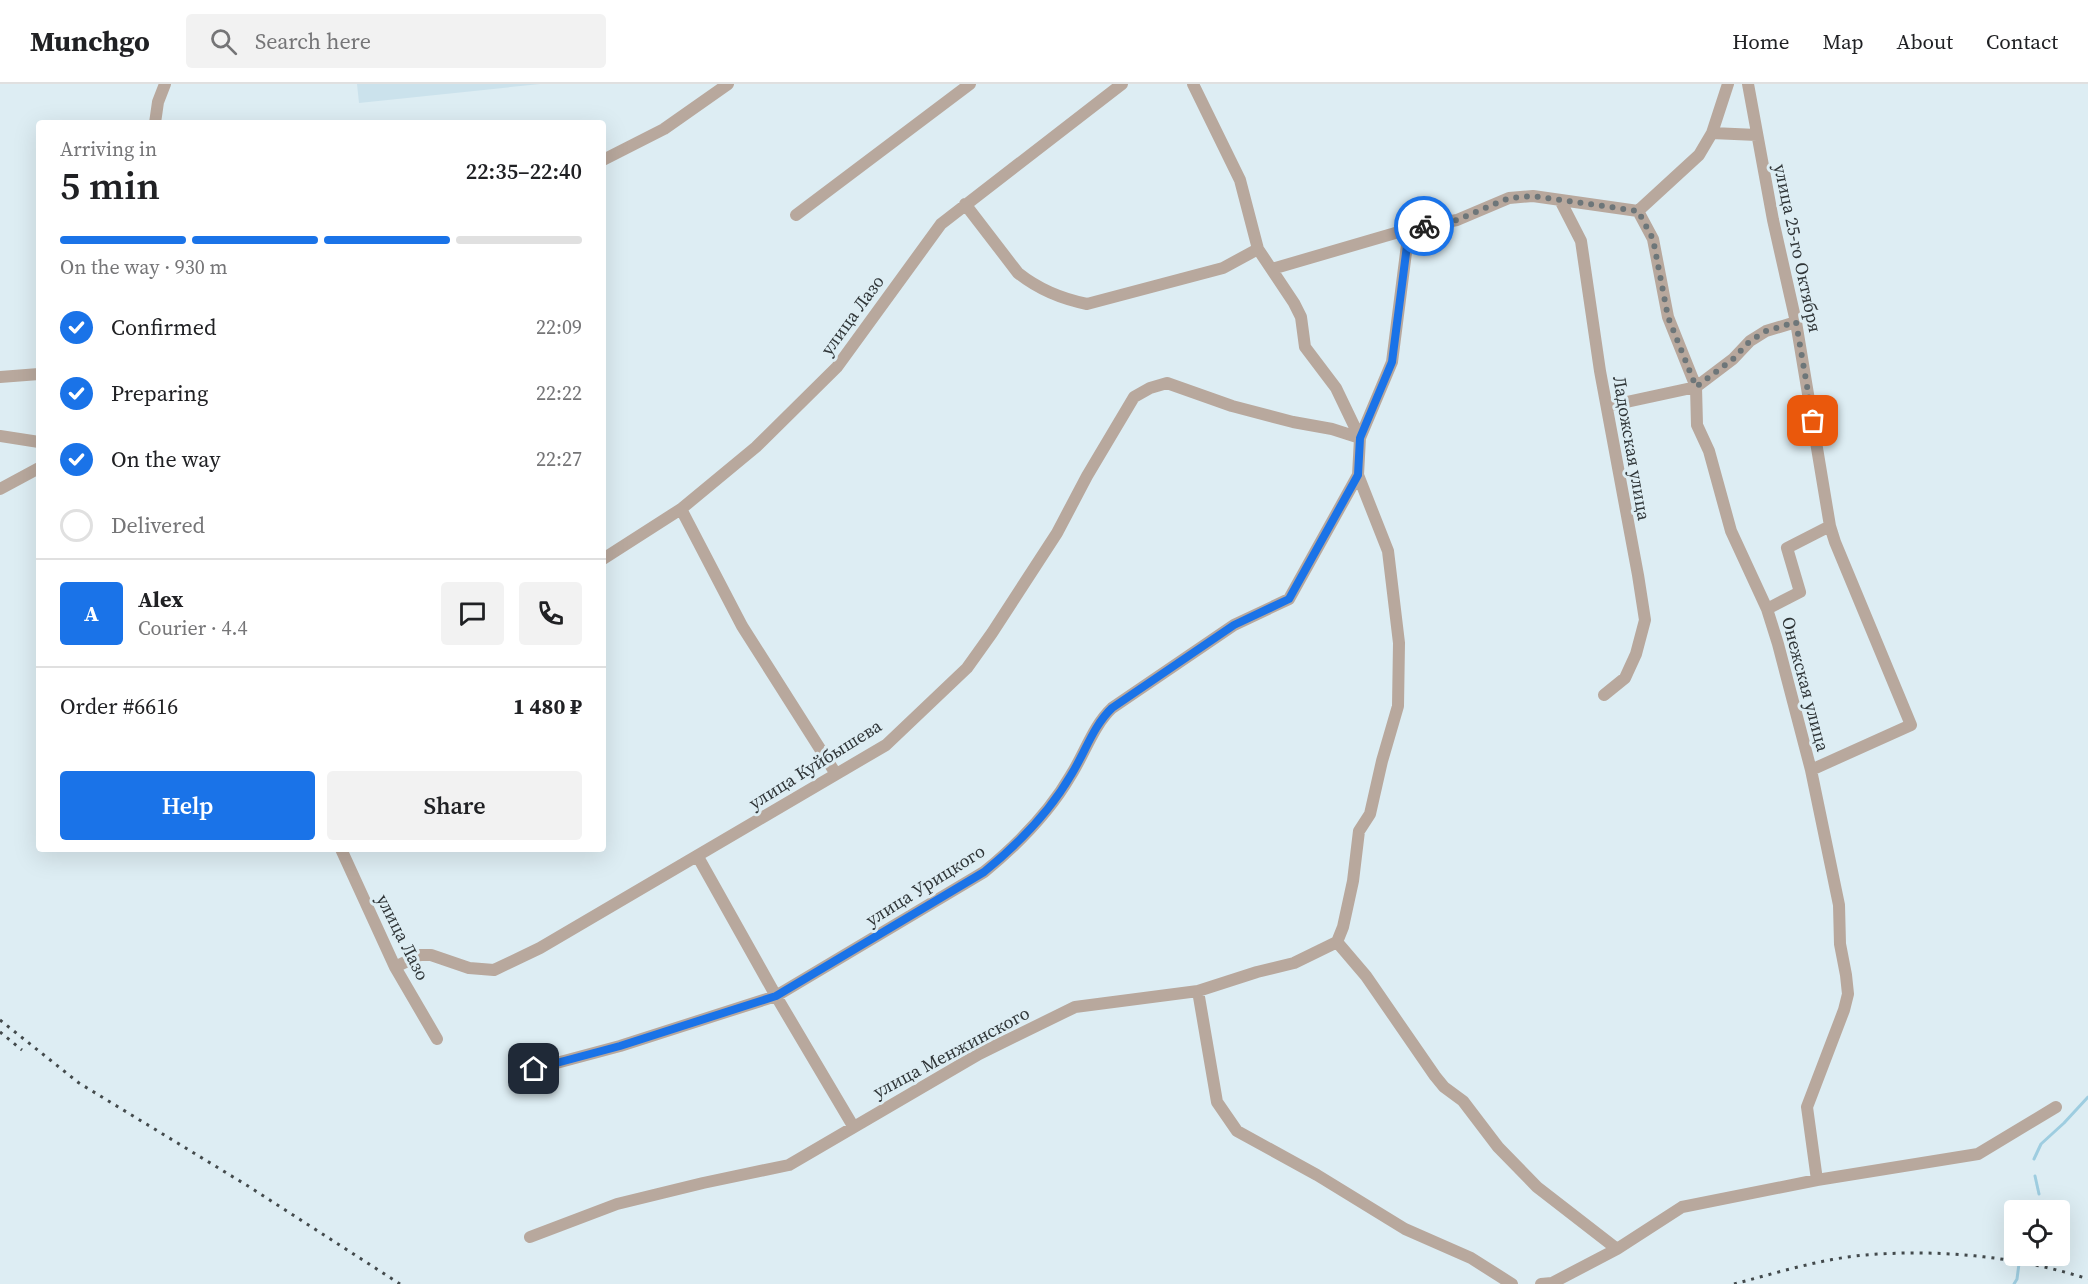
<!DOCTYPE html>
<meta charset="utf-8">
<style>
:root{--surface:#fff;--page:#f2f2f2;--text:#202124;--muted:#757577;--line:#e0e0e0;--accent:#1a73e8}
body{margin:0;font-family:"Source Serif 4",serif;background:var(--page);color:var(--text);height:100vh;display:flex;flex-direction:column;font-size:22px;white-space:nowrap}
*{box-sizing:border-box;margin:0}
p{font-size:20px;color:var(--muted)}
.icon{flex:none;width:33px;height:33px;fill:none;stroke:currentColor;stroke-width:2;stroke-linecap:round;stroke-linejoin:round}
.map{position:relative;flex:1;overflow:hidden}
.details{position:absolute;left:36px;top:36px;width:570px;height:732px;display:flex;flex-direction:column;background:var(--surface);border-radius:6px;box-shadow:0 6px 24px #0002}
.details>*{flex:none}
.fabs{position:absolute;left:2004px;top:1116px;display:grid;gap:12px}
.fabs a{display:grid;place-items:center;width:66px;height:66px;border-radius:6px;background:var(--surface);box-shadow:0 6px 24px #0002;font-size:30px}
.pin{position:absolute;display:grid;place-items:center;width:51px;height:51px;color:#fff;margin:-26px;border-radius:12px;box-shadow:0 3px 9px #0006}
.courier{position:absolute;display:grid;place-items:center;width:60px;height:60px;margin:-30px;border:4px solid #1a73e8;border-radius:50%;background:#fff;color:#222;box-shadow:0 2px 8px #0007}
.headline em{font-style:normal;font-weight:600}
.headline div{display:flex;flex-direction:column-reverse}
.headline{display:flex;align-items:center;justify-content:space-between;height:102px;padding:0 24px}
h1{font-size:39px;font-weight:600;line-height:45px}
.bar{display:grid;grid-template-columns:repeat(4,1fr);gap:9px 6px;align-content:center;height:72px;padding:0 24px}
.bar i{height:8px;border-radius:4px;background:var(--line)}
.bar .current{background:var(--accent)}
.bar p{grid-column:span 4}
.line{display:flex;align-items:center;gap:15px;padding:0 24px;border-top:2px solid var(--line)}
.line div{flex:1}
.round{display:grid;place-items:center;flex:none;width:63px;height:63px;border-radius:6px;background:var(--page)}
ol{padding:0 24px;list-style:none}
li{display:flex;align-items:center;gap:18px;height:66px}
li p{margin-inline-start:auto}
li .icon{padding:6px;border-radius:50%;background:var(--accent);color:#fff;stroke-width:4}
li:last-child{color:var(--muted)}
li i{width:33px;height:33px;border:3px solid var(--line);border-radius:50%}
.primary-button{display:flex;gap:12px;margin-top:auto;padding:12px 24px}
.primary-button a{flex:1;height:69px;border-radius:6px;background:var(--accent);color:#fff;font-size:24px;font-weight:600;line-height:69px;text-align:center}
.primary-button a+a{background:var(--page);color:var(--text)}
header{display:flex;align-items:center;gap:36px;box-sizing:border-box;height:84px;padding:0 30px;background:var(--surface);border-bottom:2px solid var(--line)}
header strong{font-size:28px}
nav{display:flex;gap:33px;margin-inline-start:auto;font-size:21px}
.search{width:420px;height:54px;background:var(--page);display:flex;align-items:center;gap:15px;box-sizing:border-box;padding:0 21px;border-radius:6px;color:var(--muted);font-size:22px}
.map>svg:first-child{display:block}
</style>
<header>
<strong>Munchgo</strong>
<div class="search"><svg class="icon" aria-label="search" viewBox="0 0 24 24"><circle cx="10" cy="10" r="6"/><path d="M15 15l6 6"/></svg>Search here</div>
<nav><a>Home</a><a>Map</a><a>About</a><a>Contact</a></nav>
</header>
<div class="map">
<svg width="2088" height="1200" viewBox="0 0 2088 1200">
<rect width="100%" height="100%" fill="#ddedf3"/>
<path fill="#cbe2ec" d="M357,0H540L359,19Z"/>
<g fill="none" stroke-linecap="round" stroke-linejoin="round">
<path stroke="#9ecde0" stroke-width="3" d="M2034,1075L2041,1060L2064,1039L2088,1013
M2035,1092L2039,1110
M2035,1126L2037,1124
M2014,1200L2017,1195L2020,1172"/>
<path stroke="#b8a89d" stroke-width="12" d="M1193,0L1240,96L1258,165L1294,219L1301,233L1305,263L1336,304L1360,354
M1748,0L1773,136L1796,238L1830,442L1835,458L1911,641L1811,686
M155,39L158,18L165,0
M1712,49L1757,51
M603,76L664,45L728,0
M1560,116L1581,157L1600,287L1638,491L1645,536L1636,570L1625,594L1604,611
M965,120L1018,189C1038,205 1062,215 1087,220L1223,184L1258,165
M1638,127L1653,155L1668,233L1696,303L1697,341L1709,367L1731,447L1767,525L1778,560L1811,686L1839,821L1840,860L1846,891L1848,910L1844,926L1807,1023L1817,1096
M796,131L970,0
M1272,185L1409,145L1457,136L1509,114L1533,112L1638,127L1699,71L1712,49L1728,0
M0,293L39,290
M1608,322L1696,303L1733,275L1750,257L1766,247L1796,238
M0,352L39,358
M0,405L39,384
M681,425L742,542L836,690
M603,475L681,425L756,363L837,283L941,140L1122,0
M1767,525L1800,508L1787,464L1830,442
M341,765L395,883L437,955
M698,773L776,912L853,1042
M1337,858L1366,892L1435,992L1444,1003L1463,1017L1498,1063L1537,1103L1617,1165
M395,883L420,871H431L469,884L494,886L540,864L886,661L967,584L992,549L1057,449L1087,392L1134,313L1150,304L1167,299L1232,322L1293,338L1332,345L1360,354
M1198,907L1217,1018L1237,1047L1317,1091L1405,1145L1471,1174L1512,1200
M534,985L620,962L776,912L984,788C1017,761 1049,729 1071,691C1085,669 1093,642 1112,624L1234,541L1289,515L1358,391
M530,1153L617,1120L703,1099L789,1081L979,970L1075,923L1198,907L1257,888L1294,879L1337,858L1343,843L1353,797L1359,747L1370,730L1382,677L1398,622L1399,559L1388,467L1358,391L1360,354L1392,278L1409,145
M1541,1200L1552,1199L1617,1165L1682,1123L1817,1096L1978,1070L2056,1023"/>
<path stroke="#434a4c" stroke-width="3" stroke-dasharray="3 6" stroke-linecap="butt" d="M0,936L79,999L248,1102L400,1200
M0,948L22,966
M1734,1200C1776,1189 1820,1175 1865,1171C1939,1165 2017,1172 2088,1195"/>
</g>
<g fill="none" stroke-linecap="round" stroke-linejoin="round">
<path stroke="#6d7679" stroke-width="6" stroke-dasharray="0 10.8" d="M1424,142L1457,136L1509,114L1533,112L1638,127L1653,155L1668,233L1696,303L1733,275L1750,257L1766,247L1796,238L1813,337"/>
<path stroke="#1a73e8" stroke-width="8" d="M534,985L620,962L776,912L984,788C1017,761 1049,729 1071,691C1085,669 1093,642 1112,624L1234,541L1289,515L1358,391L1360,354L1392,278L1409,146L1424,142"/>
</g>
<g text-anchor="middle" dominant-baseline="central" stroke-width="6" stroke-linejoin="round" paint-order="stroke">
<g font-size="18" fill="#303638" stroke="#ddedf3">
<text transform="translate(1798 164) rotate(78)">улица 25-го Октября</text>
<text transform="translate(852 231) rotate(-54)">улица Лазо</text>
<text transform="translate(1632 364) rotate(80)">Ладожская улица</text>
<text transform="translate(1806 600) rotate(75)">Онежская улица</text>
<text transform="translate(815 680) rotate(-32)">улица Куйбышева</text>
<text transform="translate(925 801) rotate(-32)">улица Урицкого</text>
<text transform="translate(403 853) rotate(63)">улица Лазо</text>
<text transform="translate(951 968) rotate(-28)">улица Менжинского</text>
</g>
</g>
</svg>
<div class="fabs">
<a><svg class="icon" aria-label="locate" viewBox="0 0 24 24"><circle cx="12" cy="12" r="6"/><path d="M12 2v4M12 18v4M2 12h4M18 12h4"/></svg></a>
</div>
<div class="pin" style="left:1813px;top:337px;background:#ea580c"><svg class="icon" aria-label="bag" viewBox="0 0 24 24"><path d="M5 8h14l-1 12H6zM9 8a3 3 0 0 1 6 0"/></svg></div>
<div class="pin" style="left:534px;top:985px;background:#1f2937"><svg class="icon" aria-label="home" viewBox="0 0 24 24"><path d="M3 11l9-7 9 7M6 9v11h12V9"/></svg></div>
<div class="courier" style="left:1424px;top:142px"><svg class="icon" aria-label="bike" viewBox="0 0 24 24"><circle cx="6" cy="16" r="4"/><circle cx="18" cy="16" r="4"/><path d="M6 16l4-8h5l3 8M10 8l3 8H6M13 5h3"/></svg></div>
<section class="details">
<div class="headline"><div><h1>5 min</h1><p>Arriving in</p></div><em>22:35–22:40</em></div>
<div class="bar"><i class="current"></i><i class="current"></i><i class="current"></i><i></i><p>On the way · 930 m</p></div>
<ol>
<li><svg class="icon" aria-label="check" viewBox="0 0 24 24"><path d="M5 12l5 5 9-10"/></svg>Confirmed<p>22:09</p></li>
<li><svg class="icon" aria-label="check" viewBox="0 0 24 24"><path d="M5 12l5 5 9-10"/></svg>Preparing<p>22:22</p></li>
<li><svg class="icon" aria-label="check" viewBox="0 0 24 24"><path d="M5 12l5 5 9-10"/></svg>On the way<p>22:27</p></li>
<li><i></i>Delivered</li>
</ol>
<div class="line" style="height:108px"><b class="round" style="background:var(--accent);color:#fff">A</b><div><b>Alex</b><p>Courier · 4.4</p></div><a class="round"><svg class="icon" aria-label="chat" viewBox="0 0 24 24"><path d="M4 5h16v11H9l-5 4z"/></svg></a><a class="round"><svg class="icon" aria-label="phone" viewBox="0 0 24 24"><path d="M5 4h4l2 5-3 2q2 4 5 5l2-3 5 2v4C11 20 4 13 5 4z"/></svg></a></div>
<div class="line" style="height:78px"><div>Order #6616</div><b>1 480 ₽</b></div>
<div class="primary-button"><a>Help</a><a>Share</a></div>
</section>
</div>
